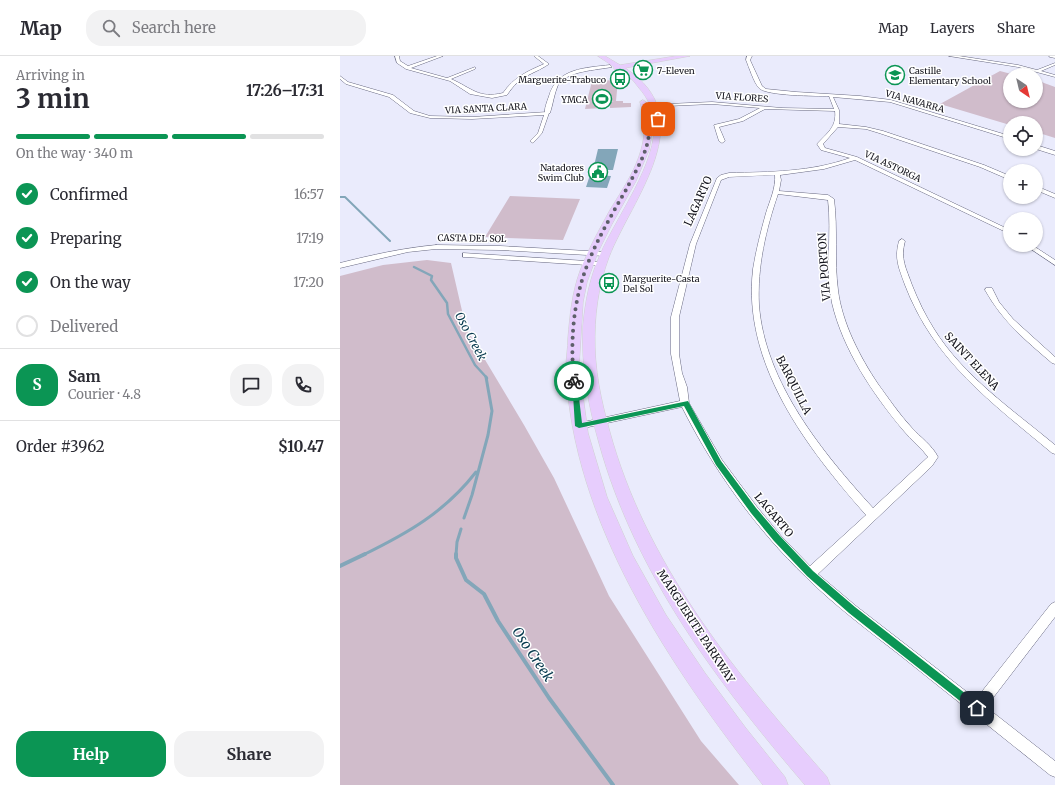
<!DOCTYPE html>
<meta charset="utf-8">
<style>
:root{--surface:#fff;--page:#f2f2f3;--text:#2b2b33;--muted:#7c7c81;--line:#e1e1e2;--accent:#0b9554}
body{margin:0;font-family:Merriweather,serif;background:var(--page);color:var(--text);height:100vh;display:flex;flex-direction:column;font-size:15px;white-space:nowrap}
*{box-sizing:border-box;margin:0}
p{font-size:13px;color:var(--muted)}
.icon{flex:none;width:22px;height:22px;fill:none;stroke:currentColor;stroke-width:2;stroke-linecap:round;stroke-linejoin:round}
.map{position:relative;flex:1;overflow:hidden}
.side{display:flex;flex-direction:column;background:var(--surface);width:340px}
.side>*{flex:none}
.needle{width:26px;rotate:145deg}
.buttons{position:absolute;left:663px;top:12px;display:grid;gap:8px}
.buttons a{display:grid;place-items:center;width:40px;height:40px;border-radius:50%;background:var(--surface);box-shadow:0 1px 3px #0004;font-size:20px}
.pin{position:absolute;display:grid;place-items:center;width:34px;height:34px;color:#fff;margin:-17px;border-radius:8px;box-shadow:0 2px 6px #0006}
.courier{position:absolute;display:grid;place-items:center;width:40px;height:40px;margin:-20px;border:3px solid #0b9554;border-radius:50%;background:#fff;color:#222;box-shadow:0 1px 5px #0007}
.head em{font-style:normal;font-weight:700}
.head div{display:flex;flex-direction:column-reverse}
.head{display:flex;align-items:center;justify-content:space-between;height:68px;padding:0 16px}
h1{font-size:26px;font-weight:700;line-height:30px}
.bar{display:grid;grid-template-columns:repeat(4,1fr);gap:6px 4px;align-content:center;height:48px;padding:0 16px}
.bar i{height:5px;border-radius:3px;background:var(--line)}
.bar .selected{background:var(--accent)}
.bar p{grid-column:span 4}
.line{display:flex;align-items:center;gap:10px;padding:0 16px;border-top:1px solid var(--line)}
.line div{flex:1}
.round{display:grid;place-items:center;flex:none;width:42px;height:42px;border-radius:16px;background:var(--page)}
ol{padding:0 16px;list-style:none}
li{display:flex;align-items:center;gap:12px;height:44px}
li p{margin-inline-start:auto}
li .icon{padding:4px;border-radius:50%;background:var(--accent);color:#fff;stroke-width:4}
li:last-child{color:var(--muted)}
li i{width:22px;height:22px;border:2px solid var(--line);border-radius:50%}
.cta{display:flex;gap:8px;margin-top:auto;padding:8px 16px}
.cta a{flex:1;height:46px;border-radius:16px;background:var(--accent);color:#fff;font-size:16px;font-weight:700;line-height:46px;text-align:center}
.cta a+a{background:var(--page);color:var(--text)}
header{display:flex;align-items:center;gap:24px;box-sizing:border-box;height:56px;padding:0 20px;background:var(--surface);border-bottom:1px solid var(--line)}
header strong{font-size:19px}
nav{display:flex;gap:22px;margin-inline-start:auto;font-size:14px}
.search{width:280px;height:36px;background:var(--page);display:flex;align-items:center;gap:10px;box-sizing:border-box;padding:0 14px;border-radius:16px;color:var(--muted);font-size:15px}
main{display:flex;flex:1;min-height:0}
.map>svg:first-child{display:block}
</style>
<header>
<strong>Map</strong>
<div class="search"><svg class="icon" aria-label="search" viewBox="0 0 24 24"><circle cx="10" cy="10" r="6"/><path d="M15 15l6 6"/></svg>Search here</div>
<nav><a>Map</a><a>Layers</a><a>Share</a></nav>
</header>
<main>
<section class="side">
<div class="head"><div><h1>3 min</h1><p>Arriving in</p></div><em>17:26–17:31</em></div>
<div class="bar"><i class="selected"></i><i class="selected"></i><i class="selected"></i><i></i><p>On the way · 340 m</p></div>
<ol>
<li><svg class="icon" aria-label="check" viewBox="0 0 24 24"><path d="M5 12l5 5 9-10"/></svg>Confirmed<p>16:57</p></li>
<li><svg class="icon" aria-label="check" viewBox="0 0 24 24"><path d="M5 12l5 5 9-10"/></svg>Preparing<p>17:19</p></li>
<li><svg class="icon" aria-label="check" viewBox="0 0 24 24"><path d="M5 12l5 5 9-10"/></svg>On the way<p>17:20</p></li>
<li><i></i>Delivered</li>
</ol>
<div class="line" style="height:72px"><b class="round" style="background:var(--accent);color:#fff">S</b><div><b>Sam</b><p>Courier · 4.8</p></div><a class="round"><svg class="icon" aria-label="chat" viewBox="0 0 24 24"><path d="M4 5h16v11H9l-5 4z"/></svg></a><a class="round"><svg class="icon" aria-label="phone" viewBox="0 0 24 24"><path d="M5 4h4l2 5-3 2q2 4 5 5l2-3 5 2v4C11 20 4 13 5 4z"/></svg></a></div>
<div class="line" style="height:52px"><div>Order #3962</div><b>$10.47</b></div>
<div class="cta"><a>Help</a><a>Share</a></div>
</section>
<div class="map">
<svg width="715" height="729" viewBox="0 0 715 729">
<rect width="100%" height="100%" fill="#eaebfc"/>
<path fill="#d0bccb" d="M660,15L675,19H670V45H696V24L715,31V82L696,76V67H670V69L600,48Z
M278,24L276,45H283V47H291V51L270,52V46L274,45L266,46L265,52L245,53L252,25Z
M170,140L240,143L223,184L145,181Z
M87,204L111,207L126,272L184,369L214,422L269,540L361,685L399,729H0V220L43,209Z"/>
<path fill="#83a6b9" d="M258,93H278L273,114H253Z
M250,119L271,120L267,132L246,131Z"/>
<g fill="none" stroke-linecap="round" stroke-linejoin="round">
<path stroke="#83a6b9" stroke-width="2" d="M0,141H5L50,185"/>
<path stroke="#83a6b9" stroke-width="2.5" d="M74,211L92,220L91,224L107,247L108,258L135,309L147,322"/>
<path stroke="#83a6b9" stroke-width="3" d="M124,462L132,439L148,379L152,355L146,321
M23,499C68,477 105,456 136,416
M116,499L117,486L121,473"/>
<path stroke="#83a6b9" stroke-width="4" d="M116,498V502L126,524L144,538L158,565L209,642L273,729
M0,510L25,498"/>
<defs>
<path id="minor" d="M55,0H59L60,5L68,10L97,0H103L71,12L107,22L135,11V13L111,23C132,32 138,43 163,37C174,21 188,15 204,8L194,0H198L209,8C191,20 181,18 167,39L152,42L130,38L110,25L66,13L57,7Z
M407,0H412L410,4L422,30L426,33L456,36L520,40L551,44L670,80V83L550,46L493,41L499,54V68L526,71L543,75L644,109L670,120V124L640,111L539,77L526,73L498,71L483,88L485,92L517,101L670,174V178L515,104L484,113L440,119L441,124L439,135L488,139L494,143C498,173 494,204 498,234C502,267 520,301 538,328C549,343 559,358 572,372C580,381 592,389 598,401L592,410L478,518L516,550L636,643L711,548L715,546V561L646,651L715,705V721L710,719C660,679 611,640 561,600C529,575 495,550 466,521C416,473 373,413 342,351L239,373L236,372L234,370L236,368L239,367L340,345L331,298V261L350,188L377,122L381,119L389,117C430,116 471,116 510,102L481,94L477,88C487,77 497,71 495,55L425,53L403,65L379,71L385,85L382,87L379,85L374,69L399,63L420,52L372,48L305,51L303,50L305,49L372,46L442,52L494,53L489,40C477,40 426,40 419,32C414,27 409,11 406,4ZM435,119C436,132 430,144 426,157C421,175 416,194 413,213C402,308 467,392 526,459L470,510L441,480L417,451L382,404L349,347L347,331L342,317L339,298V261L356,188L381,124L389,121ZM438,138L488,144C492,178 485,214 492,247C503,294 533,338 563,374C571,384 581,391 588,401L533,452C483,397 425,327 419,249C417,211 426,173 438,138Z
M609,0H619L678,9L697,14L715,7V9L701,15L715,19V21L678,11Z
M709,0H715V2L710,1Z
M0,20L8,26L53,39L74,55L90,60L132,61L207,56L209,57L202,77L193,87L190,85L198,77L204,59L132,63L90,62L70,57L49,41L6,28L0,23Z
M696,89L715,95V99L696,93Z
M696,130L715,138V142L696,134Z
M562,183L565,185C560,203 566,212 572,229C578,244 585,259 594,273C623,320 673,354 715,389V398L712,397C651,346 594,305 565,229C559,212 554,203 559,185Z
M685,189H692L715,204V209Z
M646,232H652L659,246L673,263L715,301V308L712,307C685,284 663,266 645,234Z"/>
<path id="tertiary" d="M270,9L272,11C257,14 226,15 218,29C214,38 213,48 210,57L205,58C204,53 207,46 209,40C217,12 245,12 270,9Z
M96,189L160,190L265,196L269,198L265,200L160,194L96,193L68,196L0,212V207C32,199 63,192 96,189Z
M123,197L262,206L266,208L262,210L126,201H123Z"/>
<path id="primary" d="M258,0H265L280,9L336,0H350L285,12C363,62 292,142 269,201C258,230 254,261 255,292C256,325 264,356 273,387C312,517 399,621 487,721L490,729H465C378,627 295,518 259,387C248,348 241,310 243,270C245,246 250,221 260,199C276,161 318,107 314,65C313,52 307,41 299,32C293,24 285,14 274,13V11Z
M303,44L306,46L312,62V78L309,94L296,125L272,168L258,196L247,226L243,246L239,311L248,377L267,441L293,500L326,559L365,617L405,671L445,721L448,729H423C331,611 232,467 226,312C226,302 228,292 228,282C230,259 232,237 240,215C248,194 259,174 270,154C284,131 301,107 304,79C306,68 303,57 300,46Z"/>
</defs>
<use href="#minor" stroke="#686981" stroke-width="1"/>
<use href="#tertiary" stroke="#686981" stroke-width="1"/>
<use href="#primary" stroke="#d0d0d2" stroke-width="1"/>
<use href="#minor" fill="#fff" fill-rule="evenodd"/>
<use href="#tertiary" fill="#fff" fill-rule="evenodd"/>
<use href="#primary" fill="#e7cdfd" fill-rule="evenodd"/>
</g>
<path fill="#0b9554" d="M232,323H234L237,325L242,367L348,345L381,405L416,452L440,480L473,515L515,551L640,649L642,652L640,656L637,657L634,656L509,557L467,520L434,485L411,457L376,409L344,350L239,372L235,370Z"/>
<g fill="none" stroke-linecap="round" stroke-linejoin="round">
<path stroke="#5e5f6a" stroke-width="4" stroke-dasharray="0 7.2" d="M234,325C230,285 233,245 248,207C258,182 272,158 286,134C295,116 307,98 309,78C310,69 307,59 305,50H314L318,63"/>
</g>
<defs>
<symbol id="supermarket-ring" viewBox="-11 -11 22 22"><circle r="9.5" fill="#fff" stroke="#0b9554" stroke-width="1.5"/><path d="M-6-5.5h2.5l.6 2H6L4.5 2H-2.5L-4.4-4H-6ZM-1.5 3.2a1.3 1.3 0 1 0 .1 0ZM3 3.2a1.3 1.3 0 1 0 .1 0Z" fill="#0b9554"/></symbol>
<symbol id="school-ring" viewBox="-11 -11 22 22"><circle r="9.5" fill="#fff" stroke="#0b9554" stroke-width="1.5"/><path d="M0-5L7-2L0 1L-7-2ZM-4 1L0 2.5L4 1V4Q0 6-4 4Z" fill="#0b9554"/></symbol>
<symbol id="bus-ring" viewBox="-11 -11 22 22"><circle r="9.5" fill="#fff" stroke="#0b9554" stroke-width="1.5"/><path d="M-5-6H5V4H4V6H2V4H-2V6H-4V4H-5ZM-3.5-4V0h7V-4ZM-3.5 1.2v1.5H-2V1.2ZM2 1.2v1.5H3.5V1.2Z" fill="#0b9554"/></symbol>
<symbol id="stadium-ring" viewBox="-11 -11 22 22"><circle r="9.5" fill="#fff" stroke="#0b9554" stroke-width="1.5"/><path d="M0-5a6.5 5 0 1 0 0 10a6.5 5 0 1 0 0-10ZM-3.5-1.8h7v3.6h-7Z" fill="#0b9554"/></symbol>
<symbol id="civic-ring" viewBox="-11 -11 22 22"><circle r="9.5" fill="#fff" stroke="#0b9554" stroke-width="1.5"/><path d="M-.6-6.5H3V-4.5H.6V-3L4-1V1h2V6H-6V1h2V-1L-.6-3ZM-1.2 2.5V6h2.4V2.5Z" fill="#0b9554"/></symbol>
</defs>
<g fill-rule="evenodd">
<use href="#supermarket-ring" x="292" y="3" width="22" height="22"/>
<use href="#school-ring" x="544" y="8" width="22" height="22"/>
<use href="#bus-ring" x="269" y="12" width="22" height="22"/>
<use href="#stadium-ring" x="251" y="32" width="22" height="22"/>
<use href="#civic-ring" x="247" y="105" width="22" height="22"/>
<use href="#bus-ring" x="258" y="216" width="22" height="22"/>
</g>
<g text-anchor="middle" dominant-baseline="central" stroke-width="3" stroke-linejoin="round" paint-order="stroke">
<g font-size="9" fill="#13131c" stroke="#fff" text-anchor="start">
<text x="317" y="14">7-Eleven</text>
<text x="569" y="14">Castille<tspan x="569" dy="10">Elementary School</tspan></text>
<text x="266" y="23" text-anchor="end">Marguerite-Trabuco</text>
<text x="248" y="43" text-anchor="end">YMCA</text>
<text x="244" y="111" text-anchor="end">Natadores<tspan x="244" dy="10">Swim Club</tspan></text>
<text x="283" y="222">Marguerite-Casta<tspan x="283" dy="10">Del Sol</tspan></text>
</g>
<g font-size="9" fill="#13131c" stroke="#fff">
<text transform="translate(402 41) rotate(4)">VIA FLORES</text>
<text transform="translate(575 45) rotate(16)">VIA NAVARRA</text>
<text transform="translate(146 52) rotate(-3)">VIA SANTA CLARA</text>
<text transform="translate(553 110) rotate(25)">VIA ASTORGA</text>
<text transform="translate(132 182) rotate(1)">CASTA DEL SOL</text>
</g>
<g font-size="11" fill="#13131c" stroke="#fff">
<text transform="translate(358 145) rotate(-66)">LAGARTO</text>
<text transform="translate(484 211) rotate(-94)">VIA PORTON</text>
<text transform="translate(632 305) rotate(47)">SAINT ELENA</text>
<text transform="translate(454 329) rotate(63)">BARQUILLA</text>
<text transform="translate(434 459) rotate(50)">LAGARTO</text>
<text transform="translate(356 570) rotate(57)">MARGUERITE PARKWAY</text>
</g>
<g font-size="12" font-style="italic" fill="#05384d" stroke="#fff">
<text transform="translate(131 280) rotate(62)">Oso Creek</text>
</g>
<g font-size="14" font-style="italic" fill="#05384d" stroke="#fff">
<text transform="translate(193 598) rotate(56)">Oso Creek</text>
</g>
</g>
</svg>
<div class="buttons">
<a><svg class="needle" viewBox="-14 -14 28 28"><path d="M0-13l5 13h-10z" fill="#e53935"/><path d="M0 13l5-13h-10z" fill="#7c7c81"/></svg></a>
<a><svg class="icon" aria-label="locate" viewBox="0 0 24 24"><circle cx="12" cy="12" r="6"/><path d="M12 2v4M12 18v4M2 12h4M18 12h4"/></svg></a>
<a>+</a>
<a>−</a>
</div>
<div class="pin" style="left:318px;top:63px;background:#ea580c"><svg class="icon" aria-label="bag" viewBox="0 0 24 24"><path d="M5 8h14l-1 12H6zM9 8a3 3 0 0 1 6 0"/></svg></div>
<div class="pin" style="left:637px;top:652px;background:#1f2937"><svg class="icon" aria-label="home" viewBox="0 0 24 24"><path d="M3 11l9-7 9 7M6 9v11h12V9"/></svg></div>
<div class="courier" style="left:234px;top:325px"><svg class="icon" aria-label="bike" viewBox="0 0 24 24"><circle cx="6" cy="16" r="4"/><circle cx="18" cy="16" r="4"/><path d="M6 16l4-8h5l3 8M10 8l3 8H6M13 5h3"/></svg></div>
</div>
</main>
